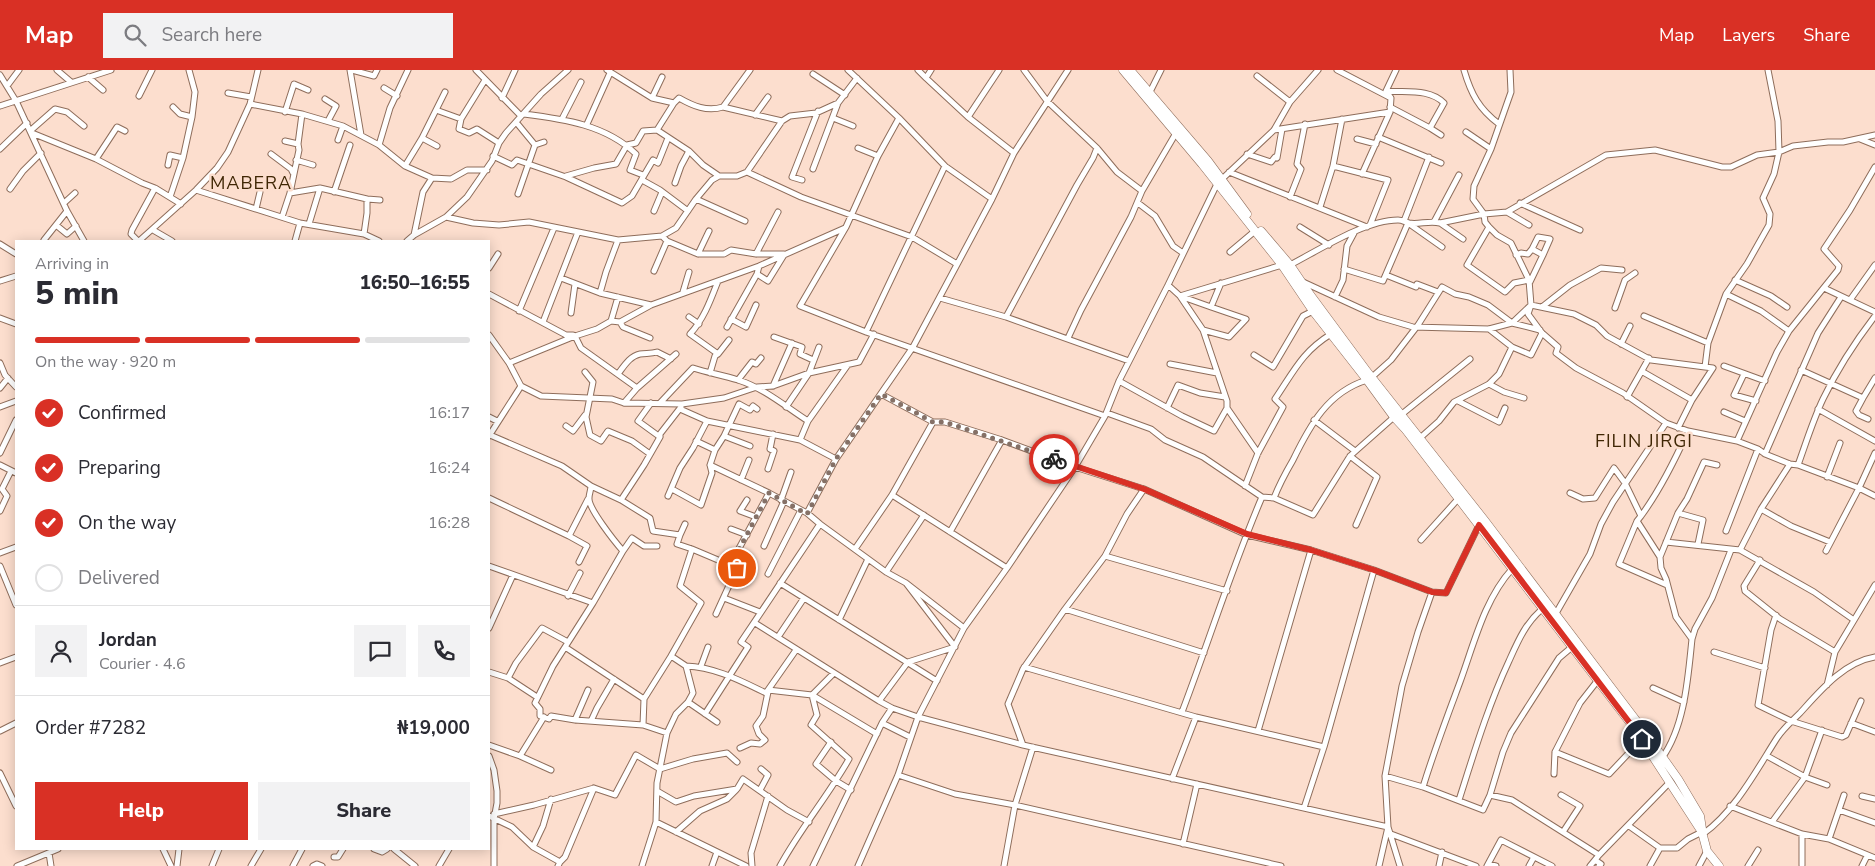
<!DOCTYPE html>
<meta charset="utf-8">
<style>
:root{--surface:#fff;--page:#f2f2f3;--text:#2b2b33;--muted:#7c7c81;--line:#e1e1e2;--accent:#d93025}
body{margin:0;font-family:"Nunito Sans",sans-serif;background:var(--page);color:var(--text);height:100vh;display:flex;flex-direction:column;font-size:19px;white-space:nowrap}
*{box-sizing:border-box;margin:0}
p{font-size:16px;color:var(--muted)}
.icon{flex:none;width:28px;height:28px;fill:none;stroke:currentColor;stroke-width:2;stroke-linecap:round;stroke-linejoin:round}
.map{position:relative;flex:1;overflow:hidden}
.sheet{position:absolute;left:15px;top:170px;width:475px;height:610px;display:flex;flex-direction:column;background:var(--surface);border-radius:0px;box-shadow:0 2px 12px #0003}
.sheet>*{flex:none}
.pin{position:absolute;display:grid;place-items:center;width:42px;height:42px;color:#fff;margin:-21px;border:2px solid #fff;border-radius:50%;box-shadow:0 1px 5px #0007}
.courier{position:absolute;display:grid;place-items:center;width:50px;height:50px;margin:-25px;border:4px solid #d93025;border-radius:50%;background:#fff;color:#222;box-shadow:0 1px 6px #0007}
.summary em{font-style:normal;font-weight:800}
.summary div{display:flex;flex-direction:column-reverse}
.summary{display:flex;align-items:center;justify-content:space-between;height:85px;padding:0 20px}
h1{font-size:32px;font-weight:800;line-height:38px}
.bar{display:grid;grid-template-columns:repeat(4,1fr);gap:8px 5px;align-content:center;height:60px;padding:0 20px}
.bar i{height:6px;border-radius:4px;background:var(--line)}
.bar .current{background:var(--accent)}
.bar p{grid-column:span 4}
.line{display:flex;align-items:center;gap:12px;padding:0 20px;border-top:1px solid var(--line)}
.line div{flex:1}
.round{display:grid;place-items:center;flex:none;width:52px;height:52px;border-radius:0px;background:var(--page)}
ol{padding:0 20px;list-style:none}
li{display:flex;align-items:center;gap:15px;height:55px}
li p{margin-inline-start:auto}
li .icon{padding:5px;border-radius:50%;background:var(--accent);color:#fff;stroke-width:4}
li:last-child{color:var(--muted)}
li i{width:28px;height:28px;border:2px solid var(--line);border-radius:50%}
.action{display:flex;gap:10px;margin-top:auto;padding:10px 20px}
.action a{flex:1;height:58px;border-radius:0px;background:var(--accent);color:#fff;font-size:20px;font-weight:800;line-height:58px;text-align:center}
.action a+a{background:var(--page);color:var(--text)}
header{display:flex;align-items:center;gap:30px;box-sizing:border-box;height:70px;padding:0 25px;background:var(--accent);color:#fff}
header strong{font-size:24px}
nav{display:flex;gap:28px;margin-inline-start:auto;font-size:18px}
.search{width:350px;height:45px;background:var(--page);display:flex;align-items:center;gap:12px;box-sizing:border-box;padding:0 18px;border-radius:0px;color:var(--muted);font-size:19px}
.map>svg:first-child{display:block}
</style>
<header>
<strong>Map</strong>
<div class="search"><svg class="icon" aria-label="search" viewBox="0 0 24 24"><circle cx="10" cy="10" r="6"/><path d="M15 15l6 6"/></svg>Search here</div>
<nav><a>Map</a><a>Layers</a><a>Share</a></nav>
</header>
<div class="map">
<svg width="1875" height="796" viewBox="0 0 1875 796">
<rect width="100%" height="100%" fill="#fcdece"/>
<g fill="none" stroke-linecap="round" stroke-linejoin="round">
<defs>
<path id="minor" d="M57,0L71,12
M350,0L361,65
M352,0L374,6L377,0
M476,0L521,46
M607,0L652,28L674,33L679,28C693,36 707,42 723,37L782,51
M848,0L899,48L945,96L992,129
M918,0L926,8
M931,0L926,8L968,47L1014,83
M1024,0L1047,31L1097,78L1117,102L1142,121
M1337,0L1389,27
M1464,0C1471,24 1479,39 1499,54
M813,4L845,25
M0,5L16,31L67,141L84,171
M1257,6L1290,32
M88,7L103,20
M485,10L461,49L459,59L469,63L477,59L499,73
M7,16L19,0
M384,18L397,26
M1386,21C1406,23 1429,18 1444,33L1430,58L1441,65
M1150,22L1161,0
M228,23L251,27
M139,26L152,0
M502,28L515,0
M652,28L662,7
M325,29L336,36L328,51
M250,34L302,44L343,56L379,75L405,96L432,108L451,109L467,100H487
M0,36L111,0
M173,37L180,44L192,47
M723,37L750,0
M1390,37L1430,58
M436,40L461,49
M285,42L294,14L308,20
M524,44C564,49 606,55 636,84L630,100L643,105
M755,45L768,27
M968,47L999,0
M833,48L853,56
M899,48L878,86L846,157L800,236L866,262L1105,346
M562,49L581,12
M516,52L535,75L544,72
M587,54L610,3
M657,60L689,81L703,95L719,106
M1274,60L1390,42
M30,61L55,39L67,42L84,56
M1466,62L1491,79
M32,63L96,89L142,113L155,118L181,134
M1378,67L1441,93
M422,68L437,76
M1357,69L1376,74
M1860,69L1875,75
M338,70L343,56
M285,71L298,74
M379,75L390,38L408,0
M858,78L878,86
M0,79L27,53
M271,84L291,99L293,103
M1247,84L1271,92L1275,87L1277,88L1282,59
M493,86L512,95L517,90L566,107L622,133L632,126L653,90L658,93L668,68
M96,89L117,57L125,61
M296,90L313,95
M168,95L170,85L183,88
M405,96L422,68L445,22
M1333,96L1388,110L1370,155
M813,99L838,33L857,8
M747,102L801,127L912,167L957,194
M1229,102L1367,157
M1362,104L1390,42L1391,28L1386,21L1396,0
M566,106L594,98L616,94L627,75L636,73L643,61L657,60L674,33
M642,110L660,120L688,141
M802,110L792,107L818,41
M1221,110L1274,60L1290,32L1318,0
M675,113L681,96L689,81
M10,119L23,101L41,83
M196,120L300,153L364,164L379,171
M334,122L350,75
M290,123L320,118L367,129V143L364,164
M518,124L535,75
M170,127L183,88L192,47L195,22L189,0
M1290,127L1301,99L1297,94L1305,54
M367,129L380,130
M696,129L745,151
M64,133L75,123
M1138,133L1155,146L1173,176L1183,183
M1520,133L1580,160
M1320,137L1333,96L1342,49
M256,139L260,122
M654,141L662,122
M1507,142L1529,155
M282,147L290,123L299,80L298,74L302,44
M446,147L473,153L499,155L529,152L618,170L662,166L667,171L698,184H724L731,180L756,184H784
M1404,151L1429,87
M1434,152L1459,105
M1440,153L1463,169
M309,154L320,118
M56,155L67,164L76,156
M1300,157L1329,175
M1489,157L1467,195L1505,222L1514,213L1529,210L1511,173L1497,165L1489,157L1485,152L1484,144L1473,129L1474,116L1491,79L1511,22L1510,0
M153,160L172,171
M414,165L423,122L432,108
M662,166L676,158L696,129L712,110L719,106H737L747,102L782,51L790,46L816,43L838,33
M44,170L67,141
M138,171L131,164L132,160L155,118
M139,171L196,120L217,98L228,82L250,34L258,0
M295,171L300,153
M407,171L414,165L446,147L467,127L492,91L499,73L506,63L541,24L568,0
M0,174L16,184
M1230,182L1255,161
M698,184L709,161
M756,184L778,142
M1516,185L1521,183L1528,184L1532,179L1543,185L1550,169L1538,167L1532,179
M1290,195C1319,180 1365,150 1398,150C1402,150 1405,152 1409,153C1419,155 1429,150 1440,153L1484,144L1507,142L1606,85L1655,80L1722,97H1731L1757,85L1779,82L1793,76L1828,72H1843L1875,65
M489,198L498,184
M1344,199L1383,211L1408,153L1442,177
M654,201L667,171
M757,204L768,211L784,185
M1386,205L1416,217L1417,214L1438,222
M561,208L600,223L651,235
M1529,210L1531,235L1528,244L1542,263L1558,277L1556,283L1576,298L1623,323L1666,353L1688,361L1737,371L1758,379L1765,384L1790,394L1798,395L1859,418L1875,426
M1735,210L1771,226L1787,237
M0,211L16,206
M1303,212L1379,247L1413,257L1489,259L1512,253L1531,235L1574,244L1596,255L1607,266L1651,290L1705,297
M1530,212L1543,185
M1168,215L1180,226L1282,195
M1824,218L1875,242
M683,222L689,202
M600,223L606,202L618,170
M489,224L566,265H573
M1726,224L1761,241L1789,261
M1335,227L1343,210L1347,176L1354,163
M940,228L1006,247L1077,115L1093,88L1097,78
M1850,230L1875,195
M1211,237L1180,226L1203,260L1227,331V338L1258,383
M1542,237L1570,215L1601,198L1622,200
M1615,238L1625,210L1635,203
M519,241L554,158
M571,243L575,214
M1644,246L1708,273
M689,247L699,254
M1006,247L1129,291
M0,248L16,254
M731,249L746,257L756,235
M611,251L618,227
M543,252L578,162
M620,252L623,257L650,268
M727,257L757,204L759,196
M1489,259L1512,277L1531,285L1542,263
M1203,260L1229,267L1246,249L1211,237L1221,213
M866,262L945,96
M489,265L509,293L521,316L541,326L612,329L624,333L682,334L724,328L757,317L773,316L809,303L859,292L874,264
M575,266L581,278L637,318
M774,267L802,277L800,284L813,290
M1068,268L1081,240L1131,147L1142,121L1176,63
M1621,274L1630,256
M718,284L729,270
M1254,285L1273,297L1303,246L1313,241
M0,293L5,305L16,317
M509,293L575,266L597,259L611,251L620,252L651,235L759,196L845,158
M1170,294L1217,303
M1724,296L1765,311
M1801,300L1863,328L1875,308
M585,302L593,312L586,347L590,365L601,371L608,361L632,371L650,384
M1643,302L1692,330
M710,303L715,286L718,284L690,264C704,249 711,229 718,211
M618,304C624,296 630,286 640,284C646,283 651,284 657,282L671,289
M1744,304L1734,325L1756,331
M1372,307L1391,290L1418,255L1442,217L1455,224L1469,227L1488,235L1512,253L1540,260
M738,310L752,292L756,294L761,288
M1119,311L1182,346L1214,361L1227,338
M1489,314L1504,322L1524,328
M773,316L792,273
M0,318L8,308
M881,324L933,352H945L1002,370L1075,397L1144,419L1247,465L1311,480L1374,500L1432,522
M1627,327L1649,288
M1863,328L1856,341L1859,345L1868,349
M1458,331L1499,352L1505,338
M624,333L637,318L676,284
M651,333L638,351L660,367
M660,333L693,298C708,303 723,305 738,310C764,318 786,337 808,351
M0,337L16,331
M786,337L809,303L819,277
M1167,338L1178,315L1200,323L1225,327
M680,339L707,351L800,370L836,389
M1818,339L1875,371
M1724,342L1745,351
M1107,343L1151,359L1165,370L1203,387L1262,427
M1402,344L1470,289
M489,347L497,351
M1314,350L1355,381
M566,356L573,361L585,345
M1678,358L1692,330L1713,298L1705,297L1708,273L1726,224L1747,194L1769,155L1770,144L1763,128L1774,104L1779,82L1778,51L1768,0
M490,365L562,396L591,416L621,430L650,448L653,461L680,465L677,474L692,479L680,516L701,533L671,586L686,596L693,623L688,632L676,644L667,663L657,713L656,752L642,796
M489,366L521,316
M724,366L750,376
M1420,368L1439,351L1454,332L1489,314L1499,304L1512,277
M800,370L808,351L847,296
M696,371L715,380
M1737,371L1777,282L1789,261L1838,200L1839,196L1824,179L1850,140L1875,97
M0,383L16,350
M1765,384L1818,263L1841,227
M1350,386L1377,407L1356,455
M0,395L16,403
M710,395L769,423
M1798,395C1806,373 1813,350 1823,329C1837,300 1855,272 1875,246
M768,399L774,381L770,379L773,364
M1827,407L1840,373
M741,410L749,390
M591,416C591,420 589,424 589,428C588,438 615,472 623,481
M1245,416L1258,383L1283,337L1275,329C1294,301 1302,282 1331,264
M672,419L701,435L712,403L710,395L715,380L724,366L739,334L750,340L753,336L757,339
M1570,423L1583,429L1595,428L1614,398L1625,413L1641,446L1637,451L1660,487L1661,498L1666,509L1676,547L1692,569C1688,607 1685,656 1662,688
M892,425L1007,498
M668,426L680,398L693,378L707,351
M489,428L569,466L587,476L579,492
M1274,428L1313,445L1350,386L1394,347
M621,430L644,395L660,367V364L681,337
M747,430L740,441L756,447
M781,430L791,402
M1761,439L1791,456L1830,472
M0,441L7,426L2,419L11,401
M1678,443L1703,450L1698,474
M1641,446C1660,420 1675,390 1688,361
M1637,451L1619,494L1667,515
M820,454L886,502L906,513L964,558
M731,459L747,465
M1726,461L1758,379
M950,462L1002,370
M680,465L685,454
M569,466L588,429
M1421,470L1458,429
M1666,472L1740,480L1814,522L1854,550
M764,476L784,431
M692,479L737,498L716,544
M855,479L892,425L933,352
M1740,480L1761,439L1790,394
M1826,481L1859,418L1875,383
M0,483L16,477
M1105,486L1127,444L1144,419
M1660,487L1678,443L1687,429L1704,392L1717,395
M1760,490L1744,516L1745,521L1780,549L1835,582
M730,495L769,423L807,443L836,389L913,277L992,129L1014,83L1068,0
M0,496L16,535
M489,496L593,533
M886,502L924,445
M768,504L801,440
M780,513L937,611
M568,526L580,503
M724,528L760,542
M1065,539L1204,583
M1555,545L1590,484L1601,454L1613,432L1666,353
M1776,545L1771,560L1758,635L1791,651L1842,667L1846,665L1861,631
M839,550L868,489
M755,553L879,631L892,638L918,647L1023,675L1388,757L1379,796
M489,558L513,505
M778,567L804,528
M1692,569L1695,559L1712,528L1731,480
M565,577L644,629
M1714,582L1765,598
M0,593L16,587
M686,596C715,597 741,611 766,623L768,620L812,625L877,664
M701,596L708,577
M1024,597L1196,647L1324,677
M489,602L508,608L537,627
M508,608L516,593L542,558L568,572
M1598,610L1580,633L1555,682L1609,704L1642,669
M1827,615L1835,582L1875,515
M1653,618L1684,632
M768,620L796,580
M879,631L908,592L955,577L906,513
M688,632L717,652
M1182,642C1209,571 1232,497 1262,427L1274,428C1279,415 1286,402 1293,390C1310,355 1328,322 1367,310
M705,644L748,577L741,572L820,454L807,443
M575,650L588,620
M591,651L597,638L614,609
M882,653L910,667
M1851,653L1875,662
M643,655L575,650L551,646L549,649L540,646V639L535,633L553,596L593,533L623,481L632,468L644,476H657
M0,661L16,653
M1258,661L1311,480
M667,663L643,655L644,629L671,586
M831,672L816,694L836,711L851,720
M489,675L520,686L551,700
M1023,675L1008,634L1023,599L1065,539L1105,486L1227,521
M740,678L751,673L760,674L765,670L759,664L756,656L763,646L768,622
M489,686L494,700L497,721V733L494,749V796
M520,686L544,647
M1767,686L1805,707L1827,715
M0,703L16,736
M1554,704L1555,682
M898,705L955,724L1015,735L1033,677
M1385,706L1423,717L1483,740L1490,725L1512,730L1599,785
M1172,709L1196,647
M1423,717C1434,681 1447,647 1460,612C1474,574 1484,530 1512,499
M760,720L768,705L761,699
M657,721L676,732L694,726L737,719L743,709L787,740L809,752
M1490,725L1503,682L1511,663L1559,588L1572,577
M1561,725L1580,736L1563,762
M1862,726L1875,729
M1459,730C1474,683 1488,636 1509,591C1518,571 1525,554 1542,539
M1730,736L1802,764L1829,769L1875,788
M1304,738L1324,677L1374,500
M1839,740L1875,753
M494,744L534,735L594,718L615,725L636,685L660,699L693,689L727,683L737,692
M489,746L512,757L533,777L560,792L558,796
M656,752L746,796
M1772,752L1805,707L1822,660
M1629,756L1660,778
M676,762L700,741L727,729L736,720
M1391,764L1476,796
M1703,764C1735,741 1756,701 1777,668C1783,659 1792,651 1800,643C1820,621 1844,592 1875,587
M1829,769L1844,725
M1183,774L1197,714
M533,777L543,756L551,729
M163,779L171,796
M374,779L382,782L387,779
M394,779L415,796
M49,783L51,796
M334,787H338L343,779
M1595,790L1601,794L1599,796
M560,792L565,787L594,718
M1488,794L1496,796
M1802,795V764
M17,796L58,779
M177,796L179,779
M212,796L219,779
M251,796L261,779
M293,796L302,779
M313,796L317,794L322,796
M439,796L449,779
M712,796L717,782
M752,796L751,783L768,726
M780,796C800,759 828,726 849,689L811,655L817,645L812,625L834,603
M813,796L882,653L892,638
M858,796L898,705L918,647L964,558L1007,498L1075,397L1105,346L1119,311L1168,215L1217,114
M1004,796L1015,735L1281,796
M1400,796L1388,757L1385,706L1402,616L1418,562L1432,522L1446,523L1479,455
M1439,796L1442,782
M1487,796L1501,770L1552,796
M1529,796L1534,787
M1590,796L1599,785L1670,712
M1650,796L1660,778H1677L1688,769L1702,762
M1699,796L1707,781
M1748,796L1758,780
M1862,796L1867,786"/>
<path id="primary" d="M1123,0L1202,94L1282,195L1313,241L1367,310L1394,347L1406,360L1635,659L1702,762L1707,781L1719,796
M1130,0L1208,91L1247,144
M1261,161L1290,195L1311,226L1365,299L1485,451L1641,657L1678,709L1700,746L1702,759"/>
</defs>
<use href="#minor" stroke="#8e6d5b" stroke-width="7"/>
<use href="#primary" stroke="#8e6d5b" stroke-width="9"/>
<use href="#minor" stroke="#fff" stroke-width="5"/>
<use href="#primary" stroke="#fff" stroke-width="8"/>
</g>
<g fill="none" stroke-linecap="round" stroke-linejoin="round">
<path stroke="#857167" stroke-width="5" stroke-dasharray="0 9" d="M737,498L730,496L769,423L807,444L836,389L881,324L933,352H945L1054,389"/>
<path stroke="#d93025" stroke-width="6" d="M1054,389L1144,419L1247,464L1311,480L1374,500L1432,522L1446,523L1479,455L1642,669"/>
</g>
<g text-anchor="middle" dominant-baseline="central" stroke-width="5" stroke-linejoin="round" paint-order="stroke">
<g font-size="18" letter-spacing="1" fill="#3f2604" stroke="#fcdece">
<text x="251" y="113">MABERA</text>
<text x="1644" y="371">FILIN JIRGI</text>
</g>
</g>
</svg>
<div class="pin" style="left:737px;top:498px;background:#ea580c"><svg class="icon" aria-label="bag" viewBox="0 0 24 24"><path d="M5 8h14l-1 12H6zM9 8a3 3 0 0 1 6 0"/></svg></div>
<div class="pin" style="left:1642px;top:669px;background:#1f2937"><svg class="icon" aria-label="home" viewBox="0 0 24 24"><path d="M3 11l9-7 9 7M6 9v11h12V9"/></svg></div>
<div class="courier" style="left:1054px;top:389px"><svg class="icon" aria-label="bike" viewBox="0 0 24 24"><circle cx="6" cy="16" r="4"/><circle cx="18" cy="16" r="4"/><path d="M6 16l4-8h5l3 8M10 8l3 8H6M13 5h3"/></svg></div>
<section class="sheet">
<div class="summary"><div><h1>5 min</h1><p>Arriving in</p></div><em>16:50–16:55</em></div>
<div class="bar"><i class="current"></i><i class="current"></i><i class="current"></i><i></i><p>On the way · 920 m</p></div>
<ol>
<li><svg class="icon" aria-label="check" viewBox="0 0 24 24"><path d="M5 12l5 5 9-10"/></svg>Confirmed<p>16:17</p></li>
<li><svg class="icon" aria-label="check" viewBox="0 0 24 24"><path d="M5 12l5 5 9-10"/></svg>Preparing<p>16:24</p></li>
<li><svg class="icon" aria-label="check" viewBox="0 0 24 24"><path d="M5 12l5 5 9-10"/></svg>On the way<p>16:28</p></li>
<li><i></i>Delivered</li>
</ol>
<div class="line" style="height:90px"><a class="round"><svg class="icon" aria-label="person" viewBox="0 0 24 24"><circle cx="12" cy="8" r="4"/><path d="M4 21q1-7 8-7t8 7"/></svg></a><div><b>Jordan</b><p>Courier · 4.6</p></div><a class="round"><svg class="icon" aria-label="chat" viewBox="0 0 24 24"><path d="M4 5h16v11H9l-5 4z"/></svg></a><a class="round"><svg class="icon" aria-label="phone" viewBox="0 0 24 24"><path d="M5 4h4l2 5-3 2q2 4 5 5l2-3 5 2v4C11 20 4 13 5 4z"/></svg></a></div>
<div class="line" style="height:65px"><div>Order #7282</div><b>₦19,000</b></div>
<div class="action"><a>Help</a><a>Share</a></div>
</section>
</div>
